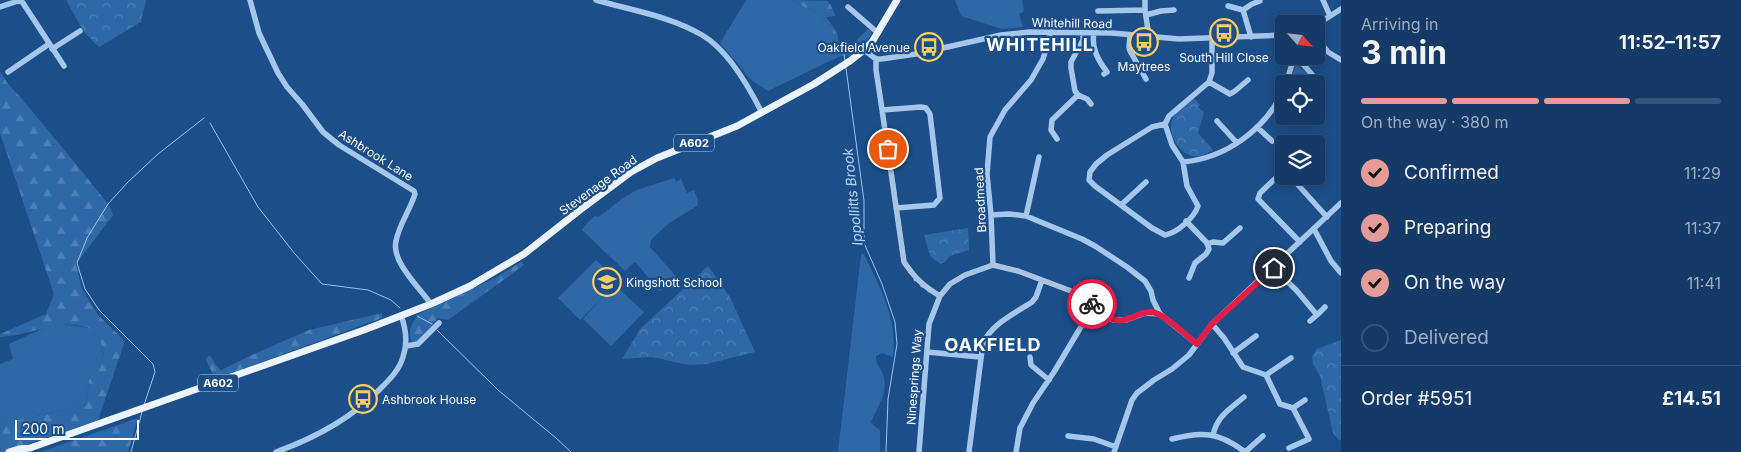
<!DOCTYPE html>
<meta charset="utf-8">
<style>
:root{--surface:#153a67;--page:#224570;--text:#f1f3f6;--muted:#9dadc0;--line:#34547b;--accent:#e69b98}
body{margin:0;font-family:Inter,sans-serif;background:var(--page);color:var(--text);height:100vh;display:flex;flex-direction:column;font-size:19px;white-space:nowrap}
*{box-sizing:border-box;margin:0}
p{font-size:16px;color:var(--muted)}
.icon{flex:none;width:28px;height:28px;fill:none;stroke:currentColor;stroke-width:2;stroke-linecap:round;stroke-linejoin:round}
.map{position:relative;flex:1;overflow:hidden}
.drawer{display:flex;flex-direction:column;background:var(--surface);width:400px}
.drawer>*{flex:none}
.needle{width:32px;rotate:117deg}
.buttons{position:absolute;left:1275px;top:15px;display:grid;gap:10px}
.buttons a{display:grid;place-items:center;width:50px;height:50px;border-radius:5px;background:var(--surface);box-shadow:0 2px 12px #0003,0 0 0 1px var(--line);font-size:25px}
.scale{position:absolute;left:15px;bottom:12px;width:124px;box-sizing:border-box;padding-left:5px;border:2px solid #fff;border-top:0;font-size:14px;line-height:18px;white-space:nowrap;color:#fff;-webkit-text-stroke:4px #1c4e89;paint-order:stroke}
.pin{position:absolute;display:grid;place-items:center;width:42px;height:42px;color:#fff;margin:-21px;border:2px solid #fff;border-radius:50%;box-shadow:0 1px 5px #0007}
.courier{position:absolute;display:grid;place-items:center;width:50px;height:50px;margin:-25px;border:4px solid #e11d48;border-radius:50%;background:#fff;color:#222;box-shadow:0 1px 6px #0007}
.summary em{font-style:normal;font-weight:700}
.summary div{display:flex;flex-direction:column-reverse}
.summary{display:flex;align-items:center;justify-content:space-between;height:85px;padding:0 20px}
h1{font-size:32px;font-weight:700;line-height:38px}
.bar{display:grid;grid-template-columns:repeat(4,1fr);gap:8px 5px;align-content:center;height:60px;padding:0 20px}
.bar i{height:6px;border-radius:4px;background:var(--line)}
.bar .current{background:var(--accent)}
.bar p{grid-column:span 4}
.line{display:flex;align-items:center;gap:12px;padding:0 20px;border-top:1px solid var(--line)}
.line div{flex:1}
ol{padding:0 20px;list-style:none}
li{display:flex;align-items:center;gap:15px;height:55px}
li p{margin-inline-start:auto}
li .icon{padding:5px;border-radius:50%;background:var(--accent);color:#111;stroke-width:4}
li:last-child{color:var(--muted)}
li i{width:28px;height:28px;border:2px solid var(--line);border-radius:50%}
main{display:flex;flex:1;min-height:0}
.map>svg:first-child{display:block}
</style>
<main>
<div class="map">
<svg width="1341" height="452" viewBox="0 0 1341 452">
<defs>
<pattern id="forest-firs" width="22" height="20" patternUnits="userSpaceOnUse" patternTransform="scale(1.25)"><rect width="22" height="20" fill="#2f68a7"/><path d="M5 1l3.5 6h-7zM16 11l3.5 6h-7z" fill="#4e7fb4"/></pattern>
<pattern id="park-crowns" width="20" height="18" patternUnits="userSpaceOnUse" patternTransform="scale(1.25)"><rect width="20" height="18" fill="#2f68a7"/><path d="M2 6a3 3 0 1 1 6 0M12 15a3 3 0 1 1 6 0" fill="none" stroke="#4e7fb4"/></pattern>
</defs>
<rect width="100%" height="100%" fill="#1c4e89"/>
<path fill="#2f68a7" d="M746,0H792L800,5L818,13L833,28V40L838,57L768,91L752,81L720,43Z
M955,0H1022L1024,10L1023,12L1019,14L1023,27L1002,29L961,16Z
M868,29L871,31V35L859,49L849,57L845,51Z
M1297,65L1311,77L1310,82L1307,84H1290L1295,66Z
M674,178L676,182L681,179L687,193L694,190L698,200L697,206L669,223L651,240L650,247L676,276L660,291L635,262L625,271L582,230L587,223L595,216L598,217L626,196L637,190Z
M863,253C880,286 898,320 893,357L882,353L876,356C876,366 880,366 883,374C889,392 878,406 871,422L874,426L880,430V452H838L861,255Z
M596,260L618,282L615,285L644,312L611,346L583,319L602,298L580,320L558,298Z
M61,324L89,328L100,340L104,356L89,380L86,405L0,424V364L13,359L9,344L46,327Z"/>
<path fill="url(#forest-firs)" d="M792,0L827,1L831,5L835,16L826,17L837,32L841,52L845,51L848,55L838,57L833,40V28L818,13L800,5Z
M0,71L8,84L22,99L76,164L109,205L113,215L76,264L82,289L98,315L125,341L98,420L4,452H0V424L86,405L89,380L104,355L100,340L89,328L75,325L61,324L17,335L0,337V334L46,314L54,294L0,133Z
M521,262L524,265L448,320L438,318L418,342L412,343C407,332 411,323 419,314L495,278Z
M382,313V318L215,379L206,360L209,355C215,360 214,365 221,370L252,355L309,330Z
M138,418L128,452H40Z"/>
<path fill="url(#park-crowns)" d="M66,0H146L141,22L99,47L84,32Z
M1194,98L1200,105L1198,107L1204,112L1198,133L1213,150C1209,152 1203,156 1199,156C1182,159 1167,136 1172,120C1175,111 1187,104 1194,98Z
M968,228L969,250L950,256L946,261L940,264L930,256L924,235Z
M708,266L730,297L755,352L707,364L689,365L652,357L622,359L640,329Z
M1341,340V440H1339L1333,433L1320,376L1313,364L1312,356L1317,349Z"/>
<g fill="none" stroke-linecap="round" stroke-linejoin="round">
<path stroke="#99c2ee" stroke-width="1" d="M844,54L845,61
M846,68L864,201V243L882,284L895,322L897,344L888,399L886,452
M210,123L258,207L295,254L322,284L368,290L391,300L400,308
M417,316L432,324
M437,330L498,390L556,438L571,452
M144,405L155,372L153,364L99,310L85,289L77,263L87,238L108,204L128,182L158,154L204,118
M131,452L142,412"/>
<path stroke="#a6c7ec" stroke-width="5.5" d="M21,0L64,66
M250,0L259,33L278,73L287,87L302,104L323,132L339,145L414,191L415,194C410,210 399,225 396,241C391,262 420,288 431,304
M596,0C630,10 670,16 702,35C728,50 749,87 762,113
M1145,0V10L1149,37
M1323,0L1330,16
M1228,6L1243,10L1251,37
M0,7L21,0
M848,7L878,33
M1243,10L1252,4L1260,1L1259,0
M1098,11L1145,10
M1146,15L1161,11L1174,10
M1316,25L1341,9
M1083,33V40L1071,62V68L1075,91L1078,95L1087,99L1091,104
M1094,33C1091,48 1098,60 1107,72L1104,74
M1130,35L1129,47L1130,51L1146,79
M1316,37L1328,52L1341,60
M52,49L80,31
M864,50L876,59H881L916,54L1001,35L1029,32L1112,33L1179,39L1284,35
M876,59V70L880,96L904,262C915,278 923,286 940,296
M1293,61L1303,64L1314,77L1311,84
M8,72L49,44
M1209,82L1230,94L1235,91L1248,80
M1286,84L1292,64L1293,56
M882,110L921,107L926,108L930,114L940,198L934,205L896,208
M1217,121L1237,143
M1165,124L1152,127L1107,155L1096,164L1090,172L1089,180L1095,186L1152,228L1165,235C1177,233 1194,218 1198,206L1187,186L1183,162L1172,145L1165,124L1169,116L1209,82L1212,73V39
M1257,127L1272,141
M1057,139L1051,130L1052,120L1078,95
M1183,162C1227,158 1265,129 1284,90
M1284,172L1281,173L1260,193L1258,199L1300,242
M1290,176L1327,217
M1121,205L1146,182
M991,215L1009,214L1026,216L1082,239L1095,246L1127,267L1145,281L1151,291L1153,300L1160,314
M1026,216L1039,157
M1186,221L1207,243L1209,249L1206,254L1195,263L1189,278
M1314,229L1331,261L1341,273
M1207,244L1213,242L1223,243L1240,228
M993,265L991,215L987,174L990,137L1005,110L1031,80L1043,59L1051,32
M1274,268L1297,291L1317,315L1325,307
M1310,321L1317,315
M1212,324L1224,338L1243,367L1266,375L1280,404L1293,408L1309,439L1289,448
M406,346L418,344L439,323
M927,352L980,357
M1233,353L1256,336
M1030,357L1031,365L1049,380
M1266,375L1291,358
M1293,408L1305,400
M1213,435C1217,416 1230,409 1244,397
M1068,436L1094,439L1116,447
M1172,439C1202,431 1219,432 1245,452
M276,452C315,438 349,420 378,391C388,381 399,371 403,357C408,343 406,329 401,315
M919,452L929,324L940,296L950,284L965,275L993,265L1018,271L1079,294L1107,318L1114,320H1126L1145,313L1160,314L1197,344
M969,452L983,343C993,323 1014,314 1032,302L1036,297L1042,280
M1016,452L1020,428L1033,403L1054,372L1085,320L1096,307
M1114,452L1132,400L1137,393L1154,380L1172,369L1189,355L1212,324L1341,203
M1245,452L1263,436"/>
<path stroke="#ebf3ff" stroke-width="7" d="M9,452L19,449L30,448L364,330L431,304L470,286L524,254L580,210L631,172L657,158L737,126L814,84L850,61L864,50L872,42L897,0"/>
</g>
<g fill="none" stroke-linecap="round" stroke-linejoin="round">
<path stroke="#b0c1d6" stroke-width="5" stroke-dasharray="0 9" d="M888,149L904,262L915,278L926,288L940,296L950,284L965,275L993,265L1018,271L1071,291L1079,294L1092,304"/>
<path stroke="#e11d48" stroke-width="6" d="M1092,304C1106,316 1114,326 1133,317C1139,314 1145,312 1152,312C1165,314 1186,336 1197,344L1212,324L1274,268"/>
</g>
<defs>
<symbol id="bus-ring" viewBox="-11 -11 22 22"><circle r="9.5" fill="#1c4e89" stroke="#fdcd63" stroke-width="1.5"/><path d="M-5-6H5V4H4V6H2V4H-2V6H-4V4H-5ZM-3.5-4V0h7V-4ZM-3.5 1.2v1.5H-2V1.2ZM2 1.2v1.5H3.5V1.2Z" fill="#fdcd63"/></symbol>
<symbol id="school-ring" viewBox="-11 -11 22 22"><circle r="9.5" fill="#1c4e89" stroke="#fdcd63" stroke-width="1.5"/><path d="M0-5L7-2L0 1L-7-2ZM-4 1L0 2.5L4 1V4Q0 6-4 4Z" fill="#fdcd63"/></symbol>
</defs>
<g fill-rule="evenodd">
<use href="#bus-ring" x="1208" y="17" width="32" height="32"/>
<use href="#bus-ring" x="1128" y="26" width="32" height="32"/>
<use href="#bus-ring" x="913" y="31" width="32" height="32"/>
<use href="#school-ring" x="591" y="266" width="32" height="32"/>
<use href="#bus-ring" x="347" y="383" width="32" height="32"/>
</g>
<g text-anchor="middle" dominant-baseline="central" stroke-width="4.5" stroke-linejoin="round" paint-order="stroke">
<g fill="#1c4e89" stroke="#bbcadc" stroke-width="1">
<rect x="674" y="134.5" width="40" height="17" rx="4"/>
<rect x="198" y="374.5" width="40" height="17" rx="4"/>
</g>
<g font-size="11" font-weight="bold" fill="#fff">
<text x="694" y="143">A602</text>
<text x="218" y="383">A602</text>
</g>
<g font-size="12" fill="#fff" stroke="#1c4e89">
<text transform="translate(1072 23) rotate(1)">Whitehill Road</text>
<text transform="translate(376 155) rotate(32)">Ashbrook Lane</text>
<text transform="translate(598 185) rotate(-36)">Stevenage Road</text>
<text transform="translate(980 200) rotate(-93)">Broadmead</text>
<text transform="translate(914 377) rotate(-86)">Ninesprings Way</text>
</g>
<g font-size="12" fill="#fff" stroke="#1c4e89">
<text x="910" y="47" text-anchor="end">Oakfield Avenue</text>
<text x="1224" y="57">South Hill Close</text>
<text x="1144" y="66">Maytrees</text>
<text x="626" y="282" text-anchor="start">Kingshott School</text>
<text x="382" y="399" text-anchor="start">Ashbrook House</text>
</g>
<g font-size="14" font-style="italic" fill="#b2d1f4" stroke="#1c4e89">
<text transform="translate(852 197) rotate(-96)">Ippollitts Brook</text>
</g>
<g font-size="18" font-weight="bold" letter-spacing="1" fill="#fff" stroke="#1c4e89">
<text x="1040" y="44">WHITEHILL</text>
<text x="993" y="344">OAKFIELD</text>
</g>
</g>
</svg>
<div class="buttons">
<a><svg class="needle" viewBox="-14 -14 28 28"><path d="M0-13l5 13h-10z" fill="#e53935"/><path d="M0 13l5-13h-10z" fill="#9dadc0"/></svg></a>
<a><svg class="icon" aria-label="locate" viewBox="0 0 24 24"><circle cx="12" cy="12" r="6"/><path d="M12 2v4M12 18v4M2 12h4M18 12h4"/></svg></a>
<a><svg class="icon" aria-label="layers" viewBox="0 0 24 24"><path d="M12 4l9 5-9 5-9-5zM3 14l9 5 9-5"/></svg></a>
</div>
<div class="scale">200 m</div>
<div class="pin" style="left:888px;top:149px;background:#ea580c"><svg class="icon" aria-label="bag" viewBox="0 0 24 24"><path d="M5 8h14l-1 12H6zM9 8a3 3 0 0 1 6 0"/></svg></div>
<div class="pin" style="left:1274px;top:268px;background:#1f2937"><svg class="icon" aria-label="home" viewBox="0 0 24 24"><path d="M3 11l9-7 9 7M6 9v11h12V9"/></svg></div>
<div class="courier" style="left:1092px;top:304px"><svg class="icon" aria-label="bike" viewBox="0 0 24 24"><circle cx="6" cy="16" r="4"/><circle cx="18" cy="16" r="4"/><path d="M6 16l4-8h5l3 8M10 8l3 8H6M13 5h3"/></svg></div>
</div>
<section class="drawer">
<div class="summary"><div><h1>3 min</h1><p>Arriving in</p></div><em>11:52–11:57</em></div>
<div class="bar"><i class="current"></i><i class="current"></i><i class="current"></i><i></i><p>On the way · 380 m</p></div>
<ol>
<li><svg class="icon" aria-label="check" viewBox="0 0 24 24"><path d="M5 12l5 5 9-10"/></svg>Confirmed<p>11:29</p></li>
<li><svg class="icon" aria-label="check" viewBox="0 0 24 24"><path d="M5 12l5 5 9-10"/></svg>Preparing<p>11:37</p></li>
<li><svg class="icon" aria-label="check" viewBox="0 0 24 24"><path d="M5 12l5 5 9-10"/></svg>On the way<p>11:41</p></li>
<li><i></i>Delivered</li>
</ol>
<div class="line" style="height:65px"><div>Order #5951</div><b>£14.51</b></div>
</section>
</main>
